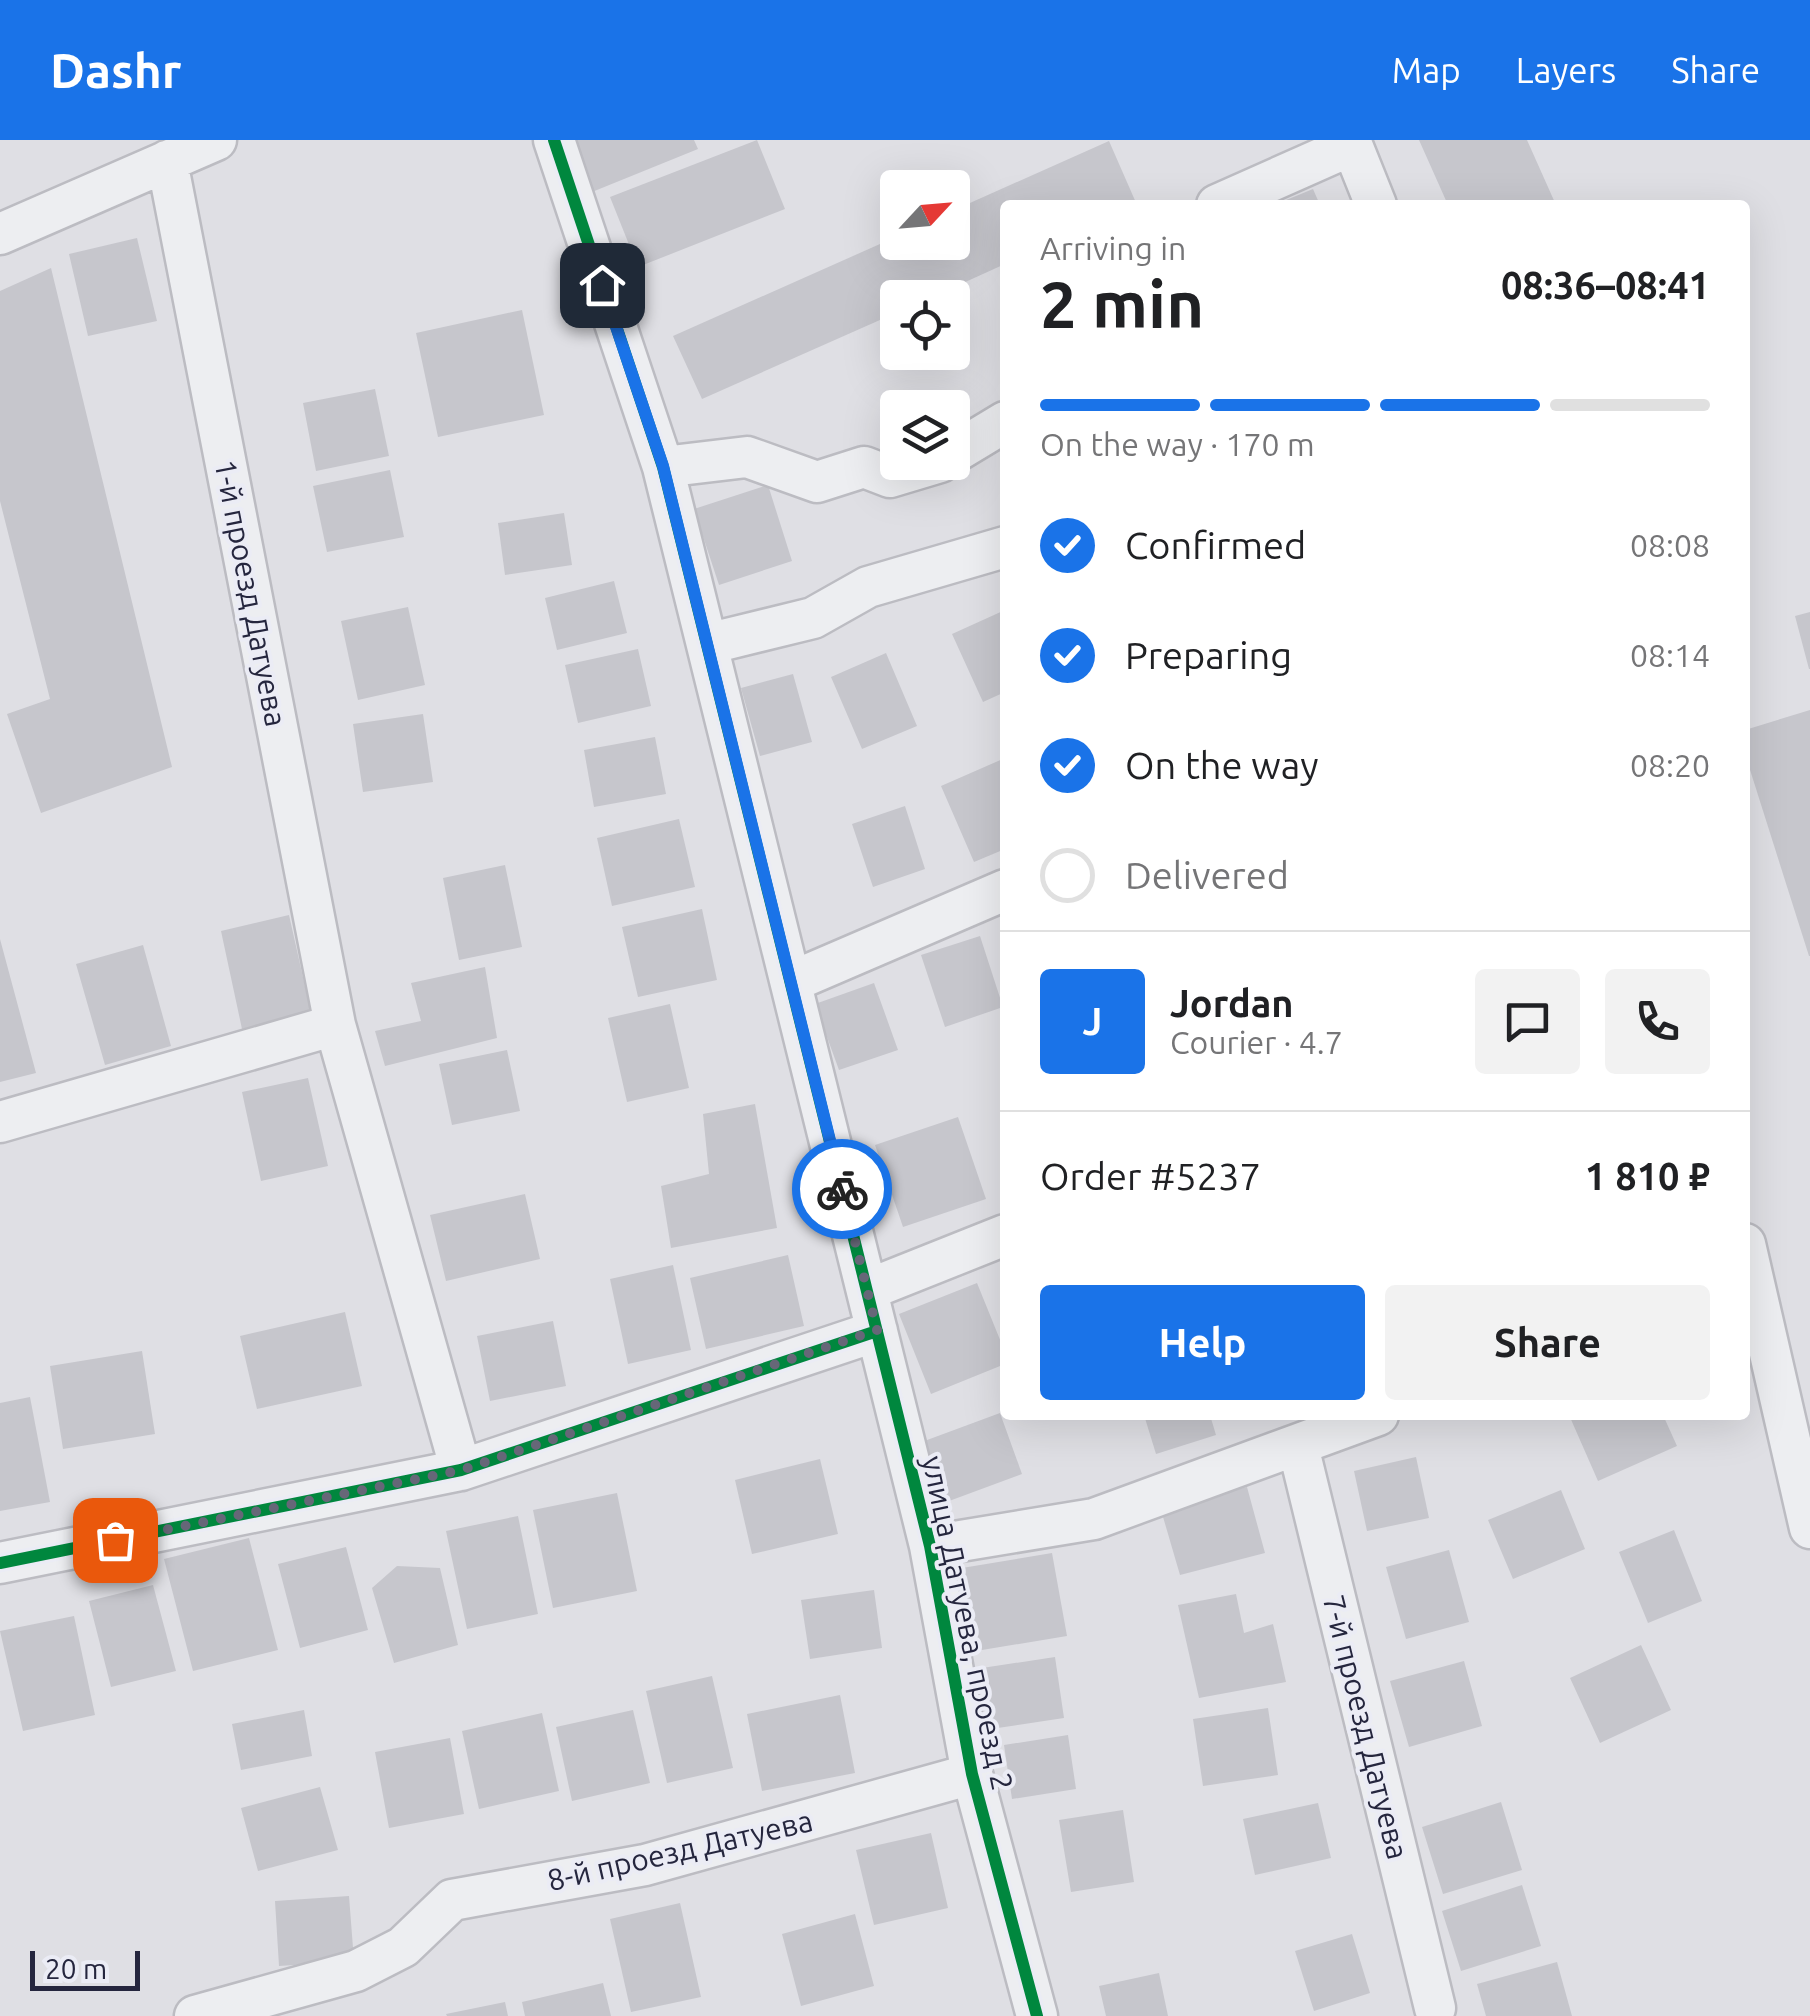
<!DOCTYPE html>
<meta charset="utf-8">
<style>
:root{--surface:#fff;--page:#f2f2f2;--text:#202124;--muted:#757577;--line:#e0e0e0;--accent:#1a73e8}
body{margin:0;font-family:Ubuntu,sans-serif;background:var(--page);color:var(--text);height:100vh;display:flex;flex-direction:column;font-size:38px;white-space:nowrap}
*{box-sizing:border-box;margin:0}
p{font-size:32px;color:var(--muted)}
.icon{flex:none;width:55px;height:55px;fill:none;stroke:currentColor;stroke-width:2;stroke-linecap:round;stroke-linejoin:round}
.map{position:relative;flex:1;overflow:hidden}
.drawer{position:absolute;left:1000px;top:60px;width:750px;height:1220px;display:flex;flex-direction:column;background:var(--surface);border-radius:10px;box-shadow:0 10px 40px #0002}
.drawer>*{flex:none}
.needle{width:65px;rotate:64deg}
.buttons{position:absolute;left:880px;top:30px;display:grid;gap:20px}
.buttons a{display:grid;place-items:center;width:90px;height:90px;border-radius:10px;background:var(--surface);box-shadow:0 10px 40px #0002;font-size:50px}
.scale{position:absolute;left:30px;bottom:25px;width:110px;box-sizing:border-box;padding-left:10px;border:5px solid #25263e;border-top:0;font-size:28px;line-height:35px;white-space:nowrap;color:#25263e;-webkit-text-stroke:8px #ebecf5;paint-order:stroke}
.pin{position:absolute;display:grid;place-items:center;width:85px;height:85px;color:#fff;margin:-42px;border-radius:20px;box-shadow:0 5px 15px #0006}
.courier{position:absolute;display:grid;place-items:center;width:100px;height:100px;margin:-50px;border:8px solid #1a73e8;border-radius:50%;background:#fff;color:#222;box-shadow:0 2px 12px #0007}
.head em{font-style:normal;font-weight:700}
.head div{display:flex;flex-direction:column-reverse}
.head{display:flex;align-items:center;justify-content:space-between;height:170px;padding:0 40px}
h1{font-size:65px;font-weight:700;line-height:75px}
.bar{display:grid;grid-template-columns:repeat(4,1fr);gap:15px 10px;align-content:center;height:120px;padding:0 40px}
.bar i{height:12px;border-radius:8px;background:var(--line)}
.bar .on{background:var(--accent)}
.bar p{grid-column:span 4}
.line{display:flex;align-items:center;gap:25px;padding:0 40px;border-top:2px solid var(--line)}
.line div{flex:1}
.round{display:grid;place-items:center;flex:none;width:105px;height:105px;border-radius:10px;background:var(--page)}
ol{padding:0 40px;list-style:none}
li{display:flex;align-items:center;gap:30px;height:110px}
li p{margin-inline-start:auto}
li .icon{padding:10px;border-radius:50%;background:var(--accent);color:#fff;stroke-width:4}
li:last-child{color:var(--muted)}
li i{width:55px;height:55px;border:5px solid var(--line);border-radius:50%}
.action{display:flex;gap:20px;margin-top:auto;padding:20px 40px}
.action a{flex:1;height:115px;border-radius:10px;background:var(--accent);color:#fff;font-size:40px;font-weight:700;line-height:115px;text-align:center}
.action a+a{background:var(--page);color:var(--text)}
header{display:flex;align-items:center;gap:60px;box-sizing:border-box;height:140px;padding:0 50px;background:var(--accent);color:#fff}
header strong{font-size:48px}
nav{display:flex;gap:55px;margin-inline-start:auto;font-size:35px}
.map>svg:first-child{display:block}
</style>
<header>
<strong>Dashr</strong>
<nav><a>Map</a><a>Layers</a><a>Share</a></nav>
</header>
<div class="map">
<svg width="1810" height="1876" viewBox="0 0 1810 1876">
<rect width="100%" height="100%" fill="#dfdfe4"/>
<path fill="#c6c6cc" d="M571,0H694L698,9L592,52Z
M757,0L785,69L638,127L610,57Z
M1419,0H1527L1556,65H1448Z
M1109,1L1137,65H1005V124L930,158H898V172L702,259L673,196L898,96V102H952V71Z
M1313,49L1320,65H1274Z
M137,98L157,181L88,196L69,114Z
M51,128L172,627L41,673L7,574L50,559L0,361V151Z
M522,170L544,275L438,297L416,193Z
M375,249L389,316L316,331L303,263Z
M390,330L404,397L327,412L313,346Z
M768,345L792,421L719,445L694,369Z
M564,373L572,425L505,435L498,383Z
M614,441L627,493L557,510L545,458Z
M408,467L425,545L358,560L341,481Z
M1005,470V552L983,562L952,494Z
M1810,472V529H1809L1795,476Z
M638,509L651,566L578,583L565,525Z
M886,513L917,586L862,609L831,537Z
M793,534L812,602L760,616L741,548Z
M1810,570V816H1809L1745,614V590Z
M423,574L433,642L363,652L353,584Z
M655,597L666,654L594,667L584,610Z
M1005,618V709L974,722L941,646Z
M905,666L925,729L873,747L852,684Z
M679,679L695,747L612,766L597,698Z
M505,725L522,807L459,820L443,738Z
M702,769L717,840L638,857L622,787Z
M289,775L311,873L242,889L221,791Z
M980,796L1003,867L945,887L921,815Z
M0,799L36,933L0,942Z
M143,805L171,906L105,925L76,824Z
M485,827L497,898L385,926L375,891L421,881L411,843Z
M874,843L898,910L839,930L815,864Z
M670,864L689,948L627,962L608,878Z
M507,910L520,971L452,985L439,924Z
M308,938L328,1026L261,1041L242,952Z
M755,964L777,1088L671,1108L661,1046L709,1034L703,974Z
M958,977L986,1059L903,1087L875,1005Z
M525,1054L540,1119L446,1141L430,1075Z
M788,1115L804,1186L706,1209L690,1138Z
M673,1125L691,1210L628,1224L610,1139Z
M977,1143L1005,1212V1224L931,1254L899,1174Z
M345,1172L362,1246L257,1269L240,1196Z
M553,1181L566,1246L490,1261L477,1196Z
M142,1211L155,1294L63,1309L50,1226Z
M30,1257L50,1362L0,1371V1263Z
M1000,1273L1022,1334L941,1364L919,1303Z
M1144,1275H1210L1216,1295L1156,1314Z
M1569,1275H1663L1677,1306L1598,1341Z
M1416,1317L1429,1378L1367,1391L1354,1331Z
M820,1319L838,1394L752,1414L735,1340Z
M1247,1347L1265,1413L1180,1435L1161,1370Z
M1561,1350L1585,1409L1513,1439L1488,1380Z
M617,1353L637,1451L553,1468L533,1370Z
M518,1376L538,1474L467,1489L446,1391Z
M1674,1390L1702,1461L1648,1483L1619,1412Z
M249,1398L278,1510L193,1531L164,1419Z
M346,1407L368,1490L300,1508L278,1424Z
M1449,1410L1469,1482L1406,1499L1386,1427Z
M1052,1413L1067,1496L976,1511L962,1428Z
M397,1426L440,1428L458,1505L394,1523L372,1448Z
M153,1445L176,1531L111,1547L89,1461Z
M874,1450L882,1508L810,1519L801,1460Z
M1236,1454L1244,1493L1273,1484L1286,1542L1199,1558L1178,1465Z
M74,1476L95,1575L23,1591L0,1491Z
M1641,1505L1671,1570L1600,1603L1570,1538Z
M1055,1517L1064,1578L991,1589L982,1528Z
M1464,1521L1482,1586L1409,1607L1390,1541Z
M712,1536L733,1628L667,1643L646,1551Z
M840,1555L855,1633L762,1651L747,1574Z
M1268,1568L1278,1635L1203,1646L1193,1579Z
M304,1570L312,1616L241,1630L232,1584Z
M633,1570L650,1643L572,1661L556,1587Z
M542,1573L559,1651L479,1669L462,1591Z
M1068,1595L1076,1649L1012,1659L1004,1605Z
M450,1598L464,1674L389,1688L375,1612Z
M320,1647L338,1710L258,1731L241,1668Z
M1501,1662L1522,1730L1443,1754L1422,1687Z
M1318,1663L1331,1718L1255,1735L1243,1679Z
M1123,1670L1134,1742L1071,1752L1059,1680Z
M931,1693L948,1768L874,1785L856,1710Z
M1522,1745L1541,1806L1461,1831L1442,1771Z
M349,1756L354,1821L279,1826L275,1761Z
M680,1763L701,1857L631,1872L610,1779Z
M855,1774L874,1846L801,1866L782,1794Z
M1352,1794L1370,1853L1314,1871L1295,1811Z
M1557,1822L1572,1876H1486L1477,1844Z
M1159,1833L1168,1876H1106L1099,1846Z
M603,1843L611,1876H525L522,1862Z
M505,1862L508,1876H447L446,1874Z"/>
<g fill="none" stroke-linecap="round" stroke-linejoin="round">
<defs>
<path id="minor" d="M554,0L663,327L930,1406L972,1634L1037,1876
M1350,0L1376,65
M167,21L335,885L461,1330
M1217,65L1352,5
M0,94L216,0
M952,314L1005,282
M663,327L747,317L817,342L864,327L890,337L940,322
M707,504L813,478L868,447L1005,407
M791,842L1005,750
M0,982L335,885
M1745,1104L1810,1388
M867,1150L1005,1095
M1298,1306L1435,1868
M930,1406L1094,1379L1378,1275
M0,1423L461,1330L877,1191
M195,1876L356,1831L403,1807L452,1760L645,1725L972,1634"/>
</defs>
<use href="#minor" stroke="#bcbcc2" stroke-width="45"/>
<use href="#minor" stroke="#edeef1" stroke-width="40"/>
<defs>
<path id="cycleway" d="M554,0L663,327L930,1406L972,1634L1037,1876
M0,1423L461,1330L877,1191"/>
</defs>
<use href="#cycleway" stroke="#ebecf5" stroke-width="19"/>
<use href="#cycleway" stroke="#00873e" stroke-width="12"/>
</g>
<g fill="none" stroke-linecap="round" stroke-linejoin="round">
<path stroke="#666778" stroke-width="10" stroke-dasharray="0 18" d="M115,1400L462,1330L877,1190L842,1049"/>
<path stroke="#1a73e8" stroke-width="12" d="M602,145L663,326L842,1049"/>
</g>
<g text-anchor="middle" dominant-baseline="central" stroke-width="8" stroke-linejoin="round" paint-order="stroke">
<g font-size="30" fill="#25263e" stroke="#ebecf5">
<text transform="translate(251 453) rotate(79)">1-й проезд Датуева</text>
<text transform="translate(968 1483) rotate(78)">улица Датуева, проезд 2</text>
<text transform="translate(1366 1587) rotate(76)">7-й проезд Датуева</text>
<text transform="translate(680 1710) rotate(-13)">8-й проезд Датуева</text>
</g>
</g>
</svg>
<div class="buttons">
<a><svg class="needle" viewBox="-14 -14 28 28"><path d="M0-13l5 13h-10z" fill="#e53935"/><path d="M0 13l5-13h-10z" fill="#757577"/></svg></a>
<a><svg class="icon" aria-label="locate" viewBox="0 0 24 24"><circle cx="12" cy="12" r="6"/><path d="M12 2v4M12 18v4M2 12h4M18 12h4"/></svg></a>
<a><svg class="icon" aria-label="layers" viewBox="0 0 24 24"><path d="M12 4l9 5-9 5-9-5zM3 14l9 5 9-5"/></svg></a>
</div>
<div class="scale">20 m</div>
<div class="pin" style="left:115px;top:1400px;background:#ea580c"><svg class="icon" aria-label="bag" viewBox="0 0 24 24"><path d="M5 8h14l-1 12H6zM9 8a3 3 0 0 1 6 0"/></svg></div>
<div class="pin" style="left:602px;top:145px;background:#1f2937"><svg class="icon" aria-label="home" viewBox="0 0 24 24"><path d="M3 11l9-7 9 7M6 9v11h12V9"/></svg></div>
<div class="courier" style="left:842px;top:1049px"><svg class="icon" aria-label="bike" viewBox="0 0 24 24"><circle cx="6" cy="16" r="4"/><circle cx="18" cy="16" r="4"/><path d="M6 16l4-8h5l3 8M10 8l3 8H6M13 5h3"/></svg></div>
<section class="drawer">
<div class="head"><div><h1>2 min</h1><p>Arriving in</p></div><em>08:36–08:41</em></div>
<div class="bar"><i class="on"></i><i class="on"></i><i class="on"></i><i></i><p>On the way · 170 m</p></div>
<ol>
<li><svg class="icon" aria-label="check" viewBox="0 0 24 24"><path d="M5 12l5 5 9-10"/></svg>Confirmed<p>08:08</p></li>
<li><svg class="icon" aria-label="check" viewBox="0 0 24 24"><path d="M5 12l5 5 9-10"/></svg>Preparing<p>08:14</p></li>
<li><svg class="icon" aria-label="check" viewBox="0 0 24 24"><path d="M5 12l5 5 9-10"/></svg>On the way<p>08:20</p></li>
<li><i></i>Delivered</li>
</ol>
<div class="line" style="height:180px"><b class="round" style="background:var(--accent);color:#fff">J</b><div><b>Jordan</b><p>Courier · 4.7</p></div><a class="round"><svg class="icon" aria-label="chat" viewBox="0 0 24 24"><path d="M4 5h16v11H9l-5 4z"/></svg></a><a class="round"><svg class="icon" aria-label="phone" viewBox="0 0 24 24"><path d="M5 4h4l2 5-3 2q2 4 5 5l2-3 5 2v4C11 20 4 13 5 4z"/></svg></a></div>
<div class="line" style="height:130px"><div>Order #5237</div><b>1 810 ₽</b></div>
<div class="action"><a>Help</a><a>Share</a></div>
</section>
</div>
